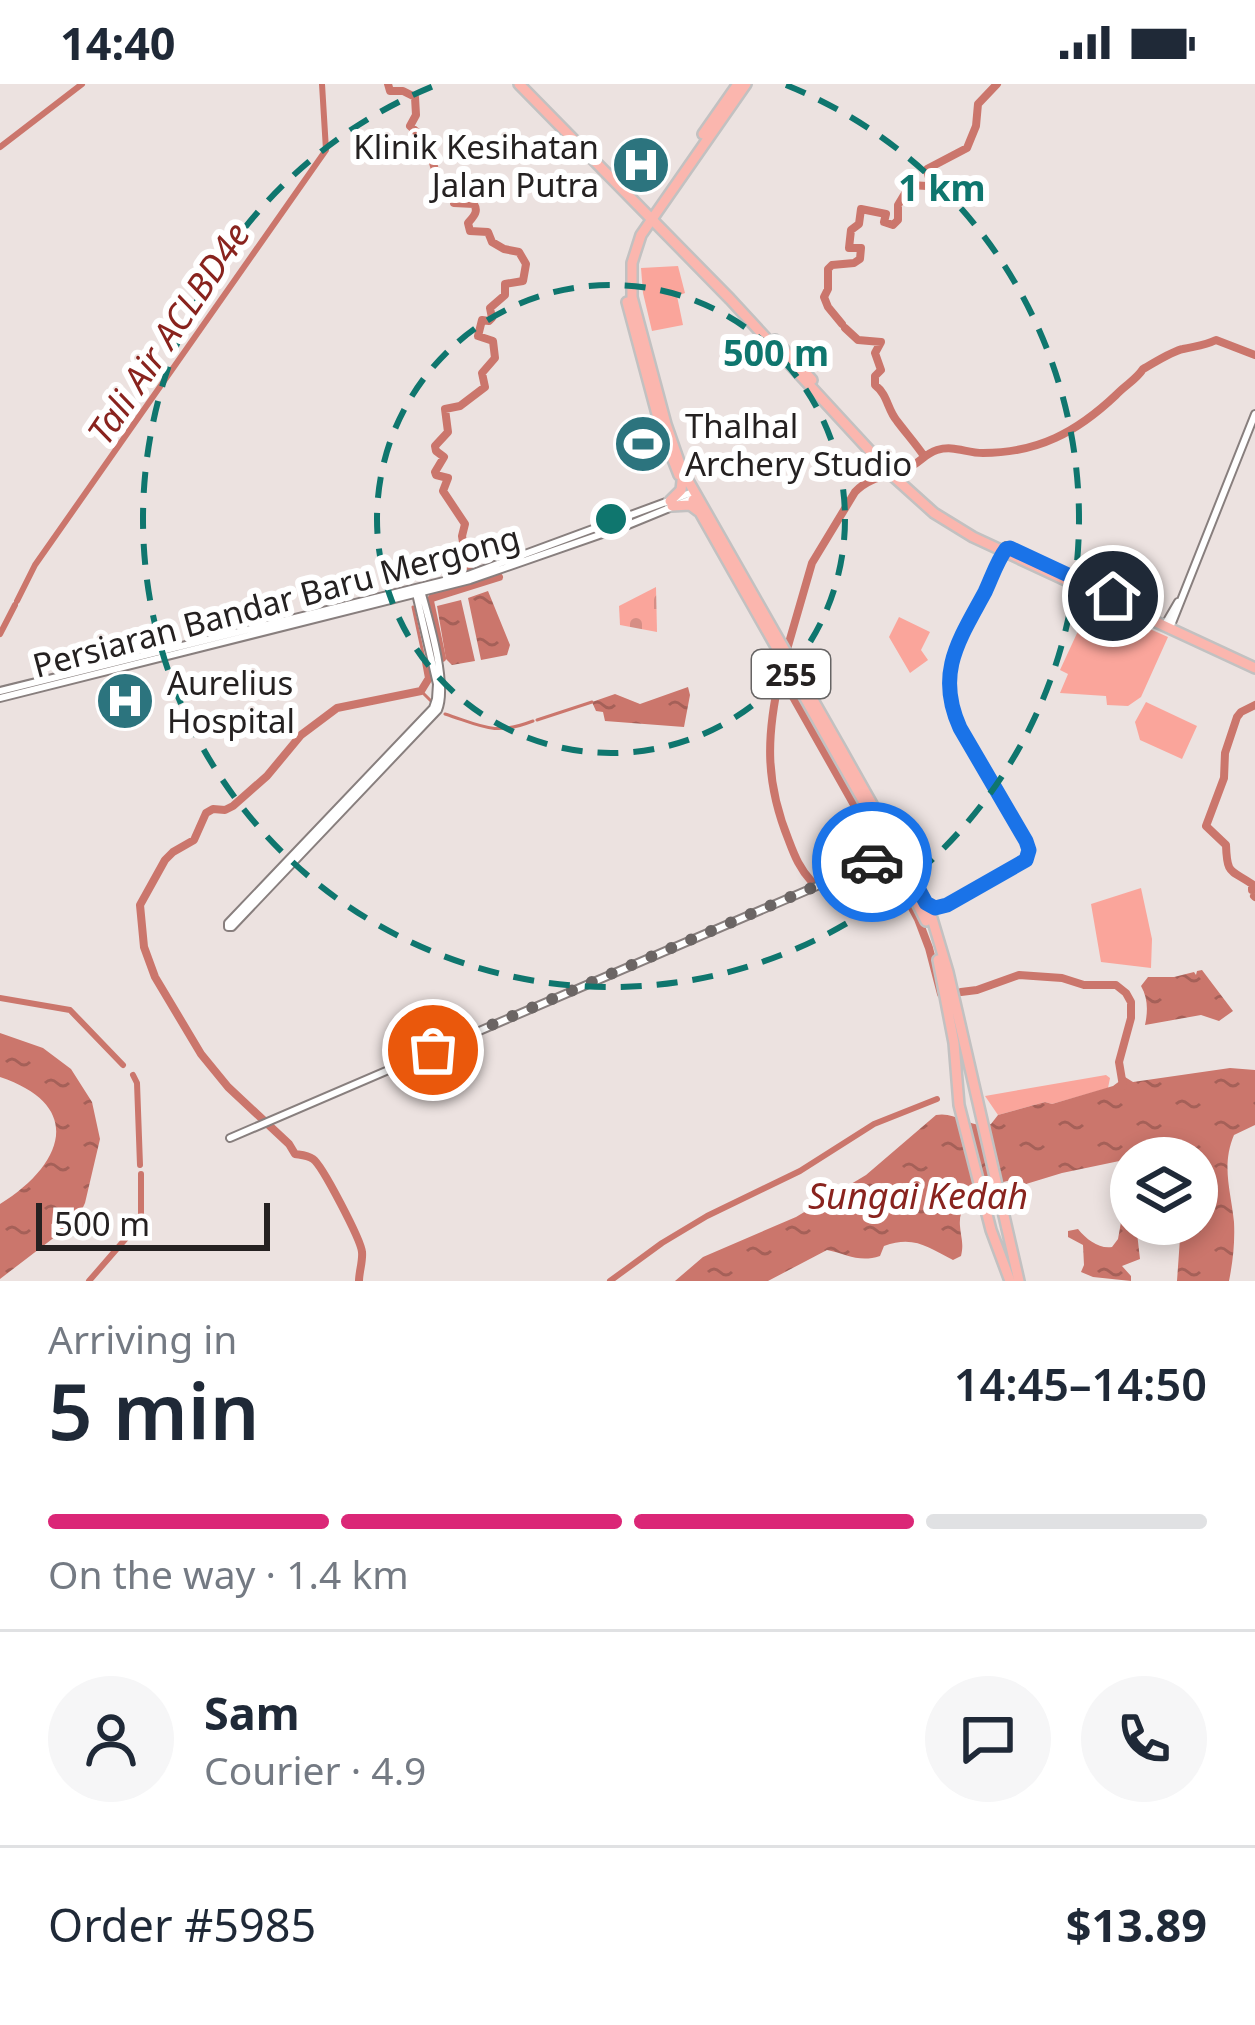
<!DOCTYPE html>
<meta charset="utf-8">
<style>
:root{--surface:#fff;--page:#f6f6f7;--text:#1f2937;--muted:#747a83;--line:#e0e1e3;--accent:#db2777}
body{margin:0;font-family:"Noto Sans",sans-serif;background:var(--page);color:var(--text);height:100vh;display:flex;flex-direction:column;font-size:45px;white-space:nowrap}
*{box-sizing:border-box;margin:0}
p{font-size:39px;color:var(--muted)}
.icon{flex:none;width:66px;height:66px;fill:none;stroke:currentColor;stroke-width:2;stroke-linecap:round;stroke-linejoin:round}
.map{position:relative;height:1197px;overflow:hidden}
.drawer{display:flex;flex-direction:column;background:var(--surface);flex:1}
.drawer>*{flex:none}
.buttons{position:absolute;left:1110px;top:1053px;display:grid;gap:24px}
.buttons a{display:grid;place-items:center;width:108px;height:108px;border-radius:50%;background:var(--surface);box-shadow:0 6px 18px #0003;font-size:60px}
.scale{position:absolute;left:36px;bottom:30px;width:234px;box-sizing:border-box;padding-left:12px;border:6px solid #252121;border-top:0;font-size:33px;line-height:42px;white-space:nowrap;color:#252121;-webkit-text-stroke:9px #fff;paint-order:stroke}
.pin{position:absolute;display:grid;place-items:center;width:102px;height:102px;color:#fff;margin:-51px;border:6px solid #fff;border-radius:50%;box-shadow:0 3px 12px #0007}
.courier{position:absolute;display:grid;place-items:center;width:120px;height:120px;margin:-60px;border:9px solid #1a73e8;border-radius:50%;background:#fff;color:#222;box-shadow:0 3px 15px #0007}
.headline em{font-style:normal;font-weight:600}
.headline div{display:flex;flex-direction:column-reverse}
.headline{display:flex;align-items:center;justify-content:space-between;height:204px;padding:0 48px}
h1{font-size:78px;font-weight:600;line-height:90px}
.bar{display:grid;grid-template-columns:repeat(4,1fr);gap:18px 12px;align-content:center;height:144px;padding:0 48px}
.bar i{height:15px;border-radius:9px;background:var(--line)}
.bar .active{background:var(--accent)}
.bar p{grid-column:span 4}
.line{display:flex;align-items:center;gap:30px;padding:0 48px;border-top:3px solid var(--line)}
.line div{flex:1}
.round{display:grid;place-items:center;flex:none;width:126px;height:126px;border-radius:63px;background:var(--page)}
.status{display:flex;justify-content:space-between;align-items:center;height:84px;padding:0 60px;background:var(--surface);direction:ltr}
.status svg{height:33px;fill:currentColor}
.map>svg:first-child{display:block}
</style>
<div class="status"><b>14:40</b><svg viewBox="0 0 49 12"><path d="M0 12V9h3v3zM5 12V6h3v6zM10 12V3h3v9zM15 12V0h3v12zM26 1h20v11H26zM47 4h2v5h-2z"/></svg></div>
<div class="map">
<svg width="1255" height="1197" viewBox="0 0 1255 1197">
<defs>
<pattern id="cemetery-stones" width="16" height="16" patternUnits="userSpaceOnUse" patternTransform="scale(3)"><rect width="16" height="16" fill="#faa59b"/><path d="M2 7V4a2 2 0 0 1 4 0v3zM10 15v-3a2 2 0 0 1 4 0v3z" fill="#d68e85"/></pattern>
<pattern id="water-ripples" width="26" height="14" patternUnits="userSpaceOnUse" patternTransform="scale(3)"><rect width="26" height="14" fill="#cb766c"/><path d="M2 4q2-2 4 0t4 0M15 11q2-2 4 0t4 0" fill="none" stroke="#a56058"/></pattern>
</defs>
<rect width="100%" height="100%" fill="#ece2e0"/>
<path fill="url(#cemetery-stones)" d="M656,503L657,548L620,541L619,522Z"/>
<path fill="#faa59b" d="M678,182L685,209L677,212L683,241L652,247L643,209L641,184Z
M1091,519L1168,553L1141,613L1128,622L1107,621L1106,612L1060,609L1068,590L1060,586Z
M899,533L930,548L921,566L928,576L910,589L889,553Z
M1146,618L1197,642L1182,675L1140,656L1135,638Z
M1141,804L1152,855L1151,884L1101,878L1091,820Z
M1106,991L1110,994L1108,1004L1052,1020L1045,1018L998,1031L985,1012Z"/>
<path fill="url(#water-ripples)" d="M488,507L510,561L507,571L481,576L468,514Z
M461,516L475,577L452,581L446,575L437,522Z
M688,603L690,611L684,643L605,637L603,628L596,627L592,618L615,610L640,620Z
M1202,886L1233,927L1219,937L1201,931L1145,941C1148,927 1148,914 1141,902L1148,893H1174L1194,888L1196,891L1197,887Z
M0,949L43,964L71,985L92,1018L100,1055L85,1119L77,1136L0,1195V1120C63,1081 86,1022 0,993Z
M1230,984L1255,986V1041L1234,1051C1221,1082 1231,1107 1234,1138C1235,1158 1233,1177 1229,1197H1177L1181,1140H1197V1074H1181L1172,1066L1062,1089L1026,1100L1017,1095C994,1099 957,1112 960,1142C961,1154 964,1160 961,1172L953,1176C928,1164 915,1151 884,1162L880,1172C859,1179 847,1170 827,1166L768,1197H675L703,1173L796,1133L866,1091L936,1031C957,1027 971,1046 991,1040L998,1031L1045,1018L1052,1020L1113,1002L1125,993L1133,998Z
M1126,1137L1136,1140L1140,1175L1122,1182L1131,1192V1197L1093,1193L1081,1188L1084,1181L1083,1161L1068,1153V1147L1078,1145C1087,1156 1099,1165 1112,1163L1118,1155L1121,1138Z"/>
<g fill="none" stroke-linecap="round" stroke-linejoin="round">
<path stroke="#cb766c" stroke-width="3" d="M413,523L425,579
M421,607L431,617
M445,630C482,642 494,652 533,637
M537,636L592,618"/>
<path stroke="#cb766c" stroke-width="6" d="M0,63L82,0
M17,517L35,481L326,66L322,0
M0,550L15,521
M0,914L70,926L123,981
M133,991L137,999L140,1081
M89,1197L141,1137V1090
M610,1197L662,1159L707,1132L800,1087L874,1040L937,1015"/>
<path stroke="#cb766c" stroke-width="8" d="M388,0L390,7H403L415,13L416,31L410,42L427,57L435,86L438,87L434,105L456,100L454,119L474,120C479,128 473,133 468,139L470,147L488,148L492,158L504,165L519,168L526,180L523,197L505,200V211L490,224L492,234L489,237L482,236L478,252L493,257L495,274L482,289L485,303L460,322L445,325L448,348L435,362L436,367L444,373L435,388L436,391L448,394L443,407L465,440L462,452L463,458L470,463L469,484
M842,240L828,223L824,213L828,205V185L832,181L854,179L860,175L861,164H849L851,146L859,140L861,125L886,130L884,138L893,141L898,136V121L910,101L927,102L930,98L927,85L967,64L976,42L978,20L997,0
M845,244L858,256L881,258L875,269L881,286L875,292V301C888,311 887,325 897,337C906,349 915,359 924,372
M788,562L812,479L855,408C869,393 887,392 906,385C919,380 924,370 937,366C954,361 966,369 983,369C1038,369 1077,348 1116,311C1125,301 1136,296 1143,285C1154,279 1172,267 1183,265C1195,262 1204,262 1216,256L1255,271
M442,574L430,517L432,514L499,493L496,492
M780,590L879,765
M780,591C766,653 765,698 789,757C795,773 800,785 812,798
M889,781L918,835L929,864L941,910
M1252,806V800C1230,785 1227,791 1226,761L1206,742L1224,694L1225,669L1237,633L1241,628L1255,621
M1254,812L1255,813
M961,908L977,906L1019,891L1062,894L1084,901H1116L1126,909L1131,918V934L1119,978L1123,1002
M359,1197C359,1188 363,1177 362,1168C361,1156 322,1081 313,1075C307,1071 301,1071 295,1070L289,1060L228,1003L201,970L155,893L144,863L140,821L165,776L173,768L194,756L206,729L213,725L225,726L233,722L267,692L301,651L337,624L421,607L429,594L426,578"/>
<defs>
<path id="tertiary" d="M415,505L437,600L436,615L433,624L228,839V843H232L438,626C449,601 428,532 420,503
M1164,542L1178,518
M1170,544L1255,330
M0,607L468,491L693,408
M0,614L470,496L628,441L694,414
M927,829L947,821L1022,778L1028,770L1026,757L960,644L949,609L952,571L1006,462
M230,1054L894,769"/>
<path id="primary" d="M519,0L730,215L894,393L934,429L973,453L1255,584
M746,0L641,151L632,179V213L666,340L682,386L841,665L913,793L931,831L948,888L1019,1197
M703,50L738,0
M627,218L661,345L679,391
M775,256L812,296
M693,416L865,720
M670,417L681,406L682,397
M672,422L690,421L698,427
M893,771L926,837
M938,876L954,959L959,1021L991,1146L1010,1197"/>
</defs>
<use href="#tertiary" stroke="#887f7e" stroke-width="10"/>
<use href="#primary" stroke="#c2c1c1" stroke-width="14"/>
<use href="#tertiary" stroke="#fff" stroke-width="6"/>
<use href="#primary" stroke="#fbb6ae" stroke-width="9"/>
</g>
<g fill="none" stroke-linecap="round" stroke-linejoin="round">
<path stroke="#6b6564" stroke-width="12" stroke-dasharray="0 21.6" d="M433,966L872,778"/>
<path stroke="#1a73e8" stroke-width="15" d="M872,778L896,763L926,819L935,824L947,821L1026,776L1029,766L1026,757L960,644C935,589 959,556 985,508C992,493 997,477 1006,465L1010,464L1113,512"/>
</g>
<g fill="none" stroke="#0f766e" stroke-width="6" stroke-dasharray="21 15">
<circle cx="611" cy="435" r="234"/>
<path d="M786 1A468 468 0 1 1 436 1"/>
</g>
<defs>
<symbol id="hospital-disc" viewBox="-11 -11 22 22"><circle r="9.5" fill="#2c747e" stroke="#fff"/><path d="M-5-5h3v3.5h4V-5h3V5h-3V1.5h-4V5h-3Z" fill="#fff"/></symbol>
<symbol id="stadium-disc" viewBox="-11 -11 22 22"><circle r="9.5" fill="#2c747e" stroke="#fff"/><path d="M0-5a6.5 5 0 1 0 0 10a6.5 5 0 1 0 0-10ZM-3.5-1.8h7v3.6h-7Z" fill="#fff"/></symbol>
</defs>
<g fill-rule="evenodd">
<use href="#hospital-disc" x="608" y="48" width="66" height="66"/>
<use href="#stadium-disc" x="610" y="327" width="66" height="66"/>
<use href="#hospital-disc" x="92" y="584" width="66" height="66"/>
</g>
<g text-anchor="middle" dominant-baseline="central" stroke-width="12" stroke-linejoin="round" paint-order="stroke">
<rect fill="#fff" stroke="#666464" stroke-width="3" x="752" y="566" width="78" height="48" rx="9"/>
<g font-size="30" font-weight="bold" fill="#252121">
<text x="791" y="590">255</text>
</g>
<g font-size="33" fill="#252121" stroke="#fff" text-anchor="start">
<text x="599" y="62" text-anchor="end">Klinik Kesihatan<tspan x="599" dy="38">Jalan Putra</tspan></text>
<text x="685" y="341">Thalhal<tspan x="685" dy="38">Archery Studio</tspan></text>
<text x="167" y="598">Aurelius<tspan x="167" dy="38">Hospital</tspan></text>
</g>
<g font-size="33" fill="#252121" stroke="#fff">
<text transform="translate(276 517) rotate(-15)">Persiaran Bandar Baru Mergong</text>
</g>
<g font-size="36" font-style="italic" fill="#89231e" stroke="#fff">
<text transform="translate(168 249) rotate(-56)">Tali Air ACLBD4e</text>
<text x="918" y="1111">Sungai Kedah</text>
</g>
</g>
<circle cx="611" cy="435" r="18" fill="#0f766e" stroke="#fff" stroke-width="6"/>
<g font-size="36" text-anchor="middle" font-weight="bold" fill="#0f766e" stroke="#fff" stroke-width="12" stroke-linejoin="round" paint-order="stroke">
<text x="942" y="117">1 km</text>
<text x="776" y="282">500 m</text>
</g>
</svg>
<div class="buttons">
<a><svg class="icon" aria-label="layers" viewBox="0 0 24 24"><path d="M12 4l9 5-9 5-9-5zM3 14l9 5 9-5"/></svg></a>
</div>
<div class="scale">500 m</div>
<div class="pin" style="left:433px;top:966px;background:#ea580c"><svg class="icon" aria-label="bag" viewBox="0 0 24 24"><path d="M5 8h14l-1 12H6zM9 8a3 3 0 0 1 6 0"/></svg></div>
<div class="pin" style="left:1113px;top:512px;background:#1f2937"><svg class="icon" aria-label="home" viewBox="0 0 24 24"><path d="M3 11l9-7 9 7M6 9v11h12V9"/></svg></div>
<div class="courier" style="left:872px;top:778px"><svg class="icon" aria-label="car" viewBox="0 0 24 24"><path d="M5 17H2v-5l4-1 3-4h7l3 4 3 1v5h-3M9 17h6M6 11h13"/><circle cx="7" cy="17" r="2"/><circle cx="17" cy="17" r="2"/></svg></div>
</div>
<section class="drawer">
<div class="headline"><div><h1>5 min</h1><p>Arriving in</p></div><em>14:45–14:50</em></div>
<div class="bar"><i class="active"></i><i class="active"></i><i class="active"></i><i></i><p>On the way · 1.4 km</p></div>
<div class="line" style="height:216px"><a class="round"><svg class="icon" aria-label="person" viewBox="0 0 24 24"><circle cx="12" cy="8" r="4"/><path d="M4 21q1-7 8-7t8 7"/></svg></a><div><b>Sam</b><p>Courier · 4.9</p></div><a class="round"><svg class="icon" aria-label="chat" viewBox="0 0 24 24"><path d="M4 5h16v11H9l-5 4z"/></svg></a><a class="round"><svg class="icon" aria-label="phone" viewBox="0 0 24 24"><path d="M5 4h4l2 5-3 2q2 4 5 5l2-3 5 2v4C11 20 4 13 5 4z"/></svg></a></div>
<div class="line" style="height:156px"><div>Order #5985</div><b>$13.89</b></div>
</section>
